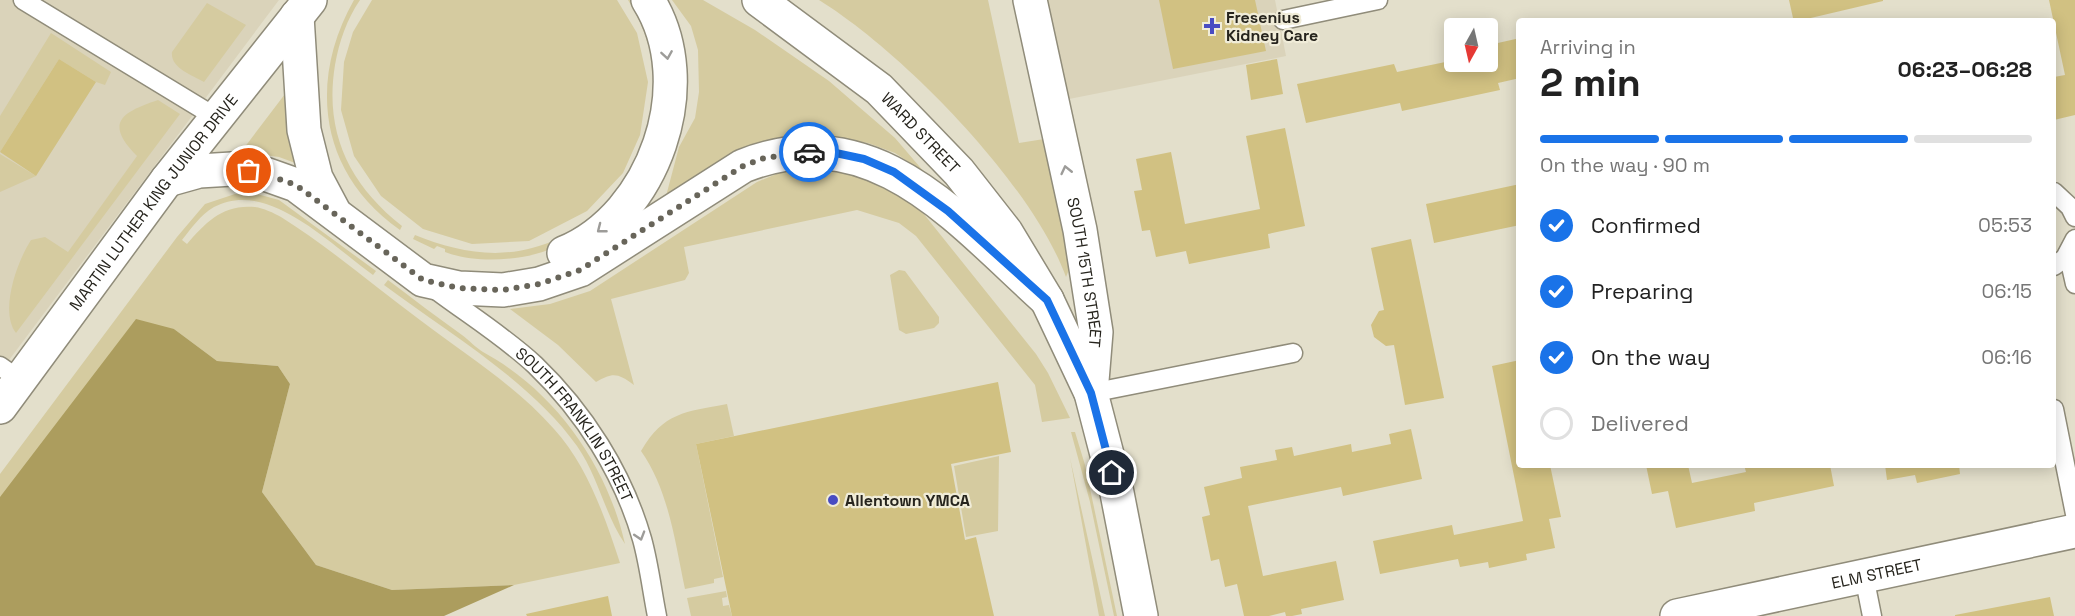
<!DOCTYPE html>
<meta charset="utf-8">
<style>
:root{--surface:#fff;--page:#f6f6f6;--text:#222;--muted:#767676;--line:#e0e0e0;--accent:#1a73e8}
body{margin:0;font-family:"Space Grotesk",sans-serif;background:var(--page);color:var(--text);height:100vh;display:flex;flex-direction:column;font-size:22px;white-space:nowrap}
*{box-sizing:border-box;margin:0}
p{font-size:20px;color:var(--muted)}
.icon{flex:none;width:33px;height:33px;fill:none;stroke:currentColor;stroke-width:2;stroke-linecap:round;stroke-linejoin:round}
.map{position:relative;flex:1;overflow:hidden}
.drawer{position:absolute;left:1516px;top:18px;width:540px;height:450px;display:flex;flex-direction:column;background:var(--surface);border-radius:6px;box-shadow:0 3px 15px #0003}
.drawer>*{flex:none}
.needle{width:39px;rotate:188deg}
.fabs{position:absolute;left:1444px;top:18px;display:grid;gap:12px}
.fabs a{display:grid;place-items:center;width:54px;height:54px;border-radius:6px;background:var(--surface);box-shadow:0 3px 15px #0003;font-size:30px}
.pin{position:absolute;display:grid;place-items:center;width:51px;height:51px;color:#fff;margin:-26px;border:3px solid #fff;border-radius:50%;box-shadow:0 2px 6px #0007}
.courier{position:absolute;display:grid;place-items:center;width:60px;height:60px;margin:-30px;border:4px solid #1a73e8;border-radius:50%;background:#fff;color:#222;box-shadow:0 2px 8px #0007}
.summary em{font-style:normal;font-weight:600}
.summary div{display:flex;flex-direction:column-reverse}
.summary{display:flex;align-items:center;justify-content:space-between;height:102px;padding:0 24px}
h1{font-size:39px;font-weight:600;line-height:45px}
.bar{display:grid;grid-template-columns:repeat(4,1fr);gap:9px 6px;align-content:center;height:72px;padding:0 24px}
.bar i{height:8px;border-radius:4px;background:var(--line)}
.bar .selected{background:var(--accent)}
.bar p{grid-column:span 4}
ol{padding:0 24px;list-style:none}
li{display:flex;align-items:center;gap:18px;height:66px}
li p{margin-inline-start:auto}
li .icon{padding:6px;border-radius:50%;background:var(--accent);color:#fff;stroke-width:4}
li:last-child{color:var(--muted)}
li i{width:33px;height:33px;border:3px solid var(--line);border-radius:50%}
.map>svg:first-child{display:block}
</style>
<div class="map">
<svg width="2075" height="616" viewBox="0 0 2075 616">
<rect width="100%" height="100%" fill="#e3dfcb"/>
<path fill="#dad3ba" d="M0,0H279L0,372Z
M1044,0H1275L1286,56L1064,100Z"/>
<path fill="#d5cba0" d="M354,0H360C347,19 339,42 335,65C324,132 349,184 402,226L400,230C319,173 308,81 354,0Z
M372,0H617L637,33L648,82L640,135L623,173L587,211L529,241L472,244L423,229L381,196L354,156L341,110L344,62L353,32Z
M628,0H634C703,99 637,237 522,257C498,261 468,261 445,252V249L437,246L434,249L413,239L415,235C452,250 492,259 532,248C642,220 689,96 628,0Z
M672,0H703L755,30L829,81L895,138L925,173L895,153L868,143L826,136L790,138L665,200L679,147L695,118L699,92L698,50L691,26Z
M819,0H988L1019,143L1044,139L1070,267L1066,277C1032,184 903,52 819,0Z
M207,3L246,25L204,82C192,75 170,68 172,52Z
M51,33L111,72L105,85L96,82L59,59L0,152V116Z
M285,94L298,164L279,157L241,152Z
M158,100L180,114L16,333C0,313 15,265 31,240L45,237L68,252L137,156C103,122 123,112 158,100Z
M0,154L36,176L0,192Z
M812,168L866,174L911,198L1036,354L1048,373L1070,418L1042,422L1035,385L916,236L899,223L857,210L684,247L689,273L685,280L611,299L634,385C618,373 613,372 596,382L558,345L510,309L550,304L590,291L757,182L786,170Z
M235,194H257L279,200L376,271L373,275C331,245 267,178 214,207C200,215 191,229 182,240L187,244C206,222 223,204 255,207C263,208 274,213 281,217C329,247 374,286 420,320C465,354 516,386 554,429C587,465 605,517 620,563L514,585L392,590L316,565L262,492L290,384L278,366L217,361L174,329L0,499V474L177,237L205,204Z
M899,270L905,271L939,317V323L934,328L906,334L899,330L890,275Z
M388,280C413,299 437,317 462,335C469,340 476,348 483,352C555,391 607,465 625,544C605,515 598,476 577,446C532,382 447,332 384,285Z
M727,404L734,436L696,444L723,577L714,579V583L685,589C675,542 669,491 641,451C664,412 685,412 727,404Z
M1071,432H1075L1085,465L1117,616H1114L1090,502Z
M999,456L998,531L966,537L954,466Z
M1070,458L1105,616H1099Z
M726,591L727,597L722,598L723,606L729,605L732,616H691L687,598Z"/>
<path fill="#ac9d5e" d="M136,319L174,329L217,361L278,366L290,384L262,492L316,565L392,590L514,585L444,616H0V497Z"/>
<path fill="#d1c182" d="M1159,0H1255L1266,51L1173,69Z
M1789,0H1883V1L1798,21H1783L1793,18Z
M2049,0H2075V115L2054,120V77L2065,75Z
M1520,38V78L1498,83L1500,90L1402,111L1400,103L1306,123L1297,84L1394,64L1397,72L1455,60L1488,62V53H1490L1489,45Z
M59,59L96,82L36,176L0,152Z
M1277,59L1283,94L1251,100L1246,65Z
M1285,128L1305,226L1268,234L1270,248L1189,264L1186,251L1156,257L1150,230L1142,231L1134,191L1142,190L1136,159L1171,152L1185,224L1260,209L1246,136Z
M1520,184V225L1434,243L1426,204Z
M1411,239L1444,398L1405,405L1394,345L1386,346L1374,337L1371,325L1379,311L1384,310L1371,248Z
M1520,360V465H1550L1561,517L1549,519L1555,548L1526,554L1527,560L1489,568L1488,562L1460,567L1458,559L1380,574L1373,541L1452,525L1454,535L1523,521L1492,366Z
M998,382L1011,452L951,464L965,540L976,537L994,616H732L696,444Z
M1411,429L1422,479L1343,496L1341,487L1248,506L1263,576L1336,561L1344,600L1301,609L1302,614L1292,616H1286L1285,612L1269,616H1244L1237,584L1225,587L1219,559L1211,561L1202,517L1210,515L1204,487L1242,478L1240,467L1277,460L1275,450L1292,447L1294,456L1351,444L1352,452L1391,444L1389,434Z
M1646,465H1688L1692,483L1746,472L1744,465H1830L1834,486L1754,503L1755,511L1676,528L1668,491L1652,494Z
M1885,465H1959L1960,474L1917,483L1915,475L1887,480Z
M608,596L612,616H527L526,614Z
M2050,597L2054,616H1955V615Z"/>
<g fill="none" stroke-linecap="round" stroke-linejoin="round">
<defs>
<g id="service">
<path d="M23,0L217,118"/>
<path d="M1283,20L1378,0"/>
<path d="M2054,192L2070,207L2075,217"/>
<path d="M2068,253L2075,284"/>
<path d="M2054,266L2065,258L2075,239"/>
<path id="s1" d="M436,290C468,314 505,337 535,365C584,412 623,473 642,539C649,564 652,591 657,616"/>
<path d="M0,366L20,380"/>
<path d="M1091,393L1293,353"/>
<path d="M2054,409L2075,514"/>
<path d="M1864,576L1872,616"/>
</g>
<g id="minor">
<path id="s2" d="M1677,616L2075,531"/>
</g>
<g id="tertiary">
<path id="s3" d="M1030,0L1080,230L1096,332L1091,393"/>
</g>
<g id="secondary">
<path id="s4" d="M759,0L879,89L959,172L1006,232L1047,300L1091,393L1117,493L1141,616"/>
<path d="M297,16L304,130L316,178L333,210"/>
<path d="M167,180L199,171L232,169L265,174L296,185L423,280L459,288L503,290L539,284L580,270L743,166C874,114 958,220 1047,300"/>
<path d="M564,253C654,216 701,84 648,0"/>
<path id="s5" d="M0,407L167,180L310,0"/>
</g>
</defs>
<use href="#service" stroke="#908c7a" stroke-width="21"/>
<use href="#minor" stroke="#908c7a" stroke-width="36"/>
<use href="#tertiary" stroke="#908c7a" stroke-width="36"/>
<use href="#secondary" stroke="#908c7a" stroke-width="36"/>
<use href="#service" stroke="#fff" stroke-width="18"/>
<use href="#minor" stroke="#fff" stroke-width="33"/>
<use href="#tertiary" stroke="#fff" stroke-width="33"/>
<use href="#secondary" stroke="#fff" stroke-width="33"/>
</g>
<defs><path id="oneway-chevron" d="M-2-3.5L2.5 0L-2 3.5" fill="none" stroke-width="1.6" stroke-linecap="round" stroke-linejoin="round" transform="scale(1.5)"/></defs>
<g stroke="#9d9c99">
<use href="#oneway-chevron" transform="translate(667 55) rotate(81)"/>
<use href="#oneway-chevron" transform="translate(1066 170) rotate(-103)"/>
<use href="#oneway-chevron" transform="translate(601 229) rotate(142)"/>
<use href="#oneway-chevron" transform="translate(640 536) rotate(73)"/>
</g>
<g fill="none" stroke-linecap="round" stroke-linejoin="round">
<path stroke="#68655a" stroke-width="6" stroke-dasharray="0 10.8" d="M249,171L265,174L296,185L423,280L459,288L503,290L539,284L580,270L743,166L764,158L809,152"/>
<path stroke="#1a73e8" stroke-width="8" d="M809,152H831L864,159L894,172L948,211L1047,300L1091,393L1112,473"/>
</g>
<g fill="#494cc2" stroke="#f0ecd8" stroke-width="2">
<path d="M1209 17h6v6h6v6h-6v6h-6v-6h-6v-6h6z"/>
<circle cx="833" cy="500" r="6"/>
</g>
<g text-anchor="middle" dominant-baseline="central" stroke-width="4.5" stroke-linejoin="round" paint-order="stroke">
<g font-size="16" font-weight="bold" fill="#26241d" stroke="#f0ecd8" text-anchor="start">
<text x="1226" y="17">Fresenius<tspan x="1226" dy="18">Kidney Care</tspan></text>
<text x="845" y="500">Allentown YMCA</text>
</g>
<g font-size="16" fill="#26241d" stroke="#f0ecd8">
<text stroke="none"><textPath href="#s4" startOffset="210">WARD STREET</textPath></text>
<text stroke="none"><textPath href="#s5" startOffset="256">MARTIN LUTHER KING JUNIOR DRIVE</textPath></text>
<text stroke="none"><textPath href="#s3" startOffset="278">SOUTH 15TH STREET</textPath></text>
<text stroke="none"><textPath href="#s1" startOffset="196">SOUTH FRANKLIN STREET</textPath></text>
<text stroke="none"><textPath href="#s2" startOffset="204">ELM STREET</textPath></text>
</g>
</g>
</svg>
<div class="fabs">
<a><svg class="needle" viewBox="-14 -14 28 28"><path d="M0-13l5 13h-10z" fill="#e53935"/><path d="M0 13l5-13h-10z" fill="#767676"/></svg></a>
</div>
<div class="pin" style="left:249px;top:171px;background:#ea580c"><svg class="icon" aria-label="bag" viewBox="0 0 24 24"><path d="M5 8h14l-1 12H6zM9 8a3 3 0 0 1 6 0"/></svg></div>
<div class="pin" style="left:1112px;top:473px;background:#1f2937"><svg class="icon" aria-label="home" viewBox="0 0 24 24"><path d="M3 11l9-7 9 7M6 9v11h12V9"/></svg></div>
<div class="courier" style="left:809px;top:152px"><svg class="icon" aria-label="car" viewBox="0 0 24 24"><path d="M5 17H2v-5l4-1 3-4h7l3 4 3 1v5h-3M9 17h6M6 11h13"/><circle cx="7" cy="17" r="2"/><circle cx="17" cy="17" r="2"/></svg></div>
<section class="drawer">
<div class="summary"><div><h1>2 min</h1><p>Arriving in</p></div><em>06:23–06:28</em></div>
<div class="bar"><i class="selected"></i><i class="selected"></i><i class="selected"></i><i></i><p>On the way · 90 m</p></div>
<ol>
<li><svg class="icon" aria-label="check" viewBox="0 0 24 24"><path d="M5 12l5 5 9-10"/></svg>Confirmed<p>05:53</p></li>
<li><svg class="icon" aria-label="check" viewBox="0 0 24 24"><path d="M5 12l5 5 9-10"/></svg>Preparing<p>06:15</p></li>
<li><svg class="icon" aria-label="check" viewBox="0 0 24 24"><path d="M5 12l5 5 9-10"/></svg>On the way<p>06:16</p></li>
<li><i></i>Delivered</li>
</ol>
</section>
</div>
